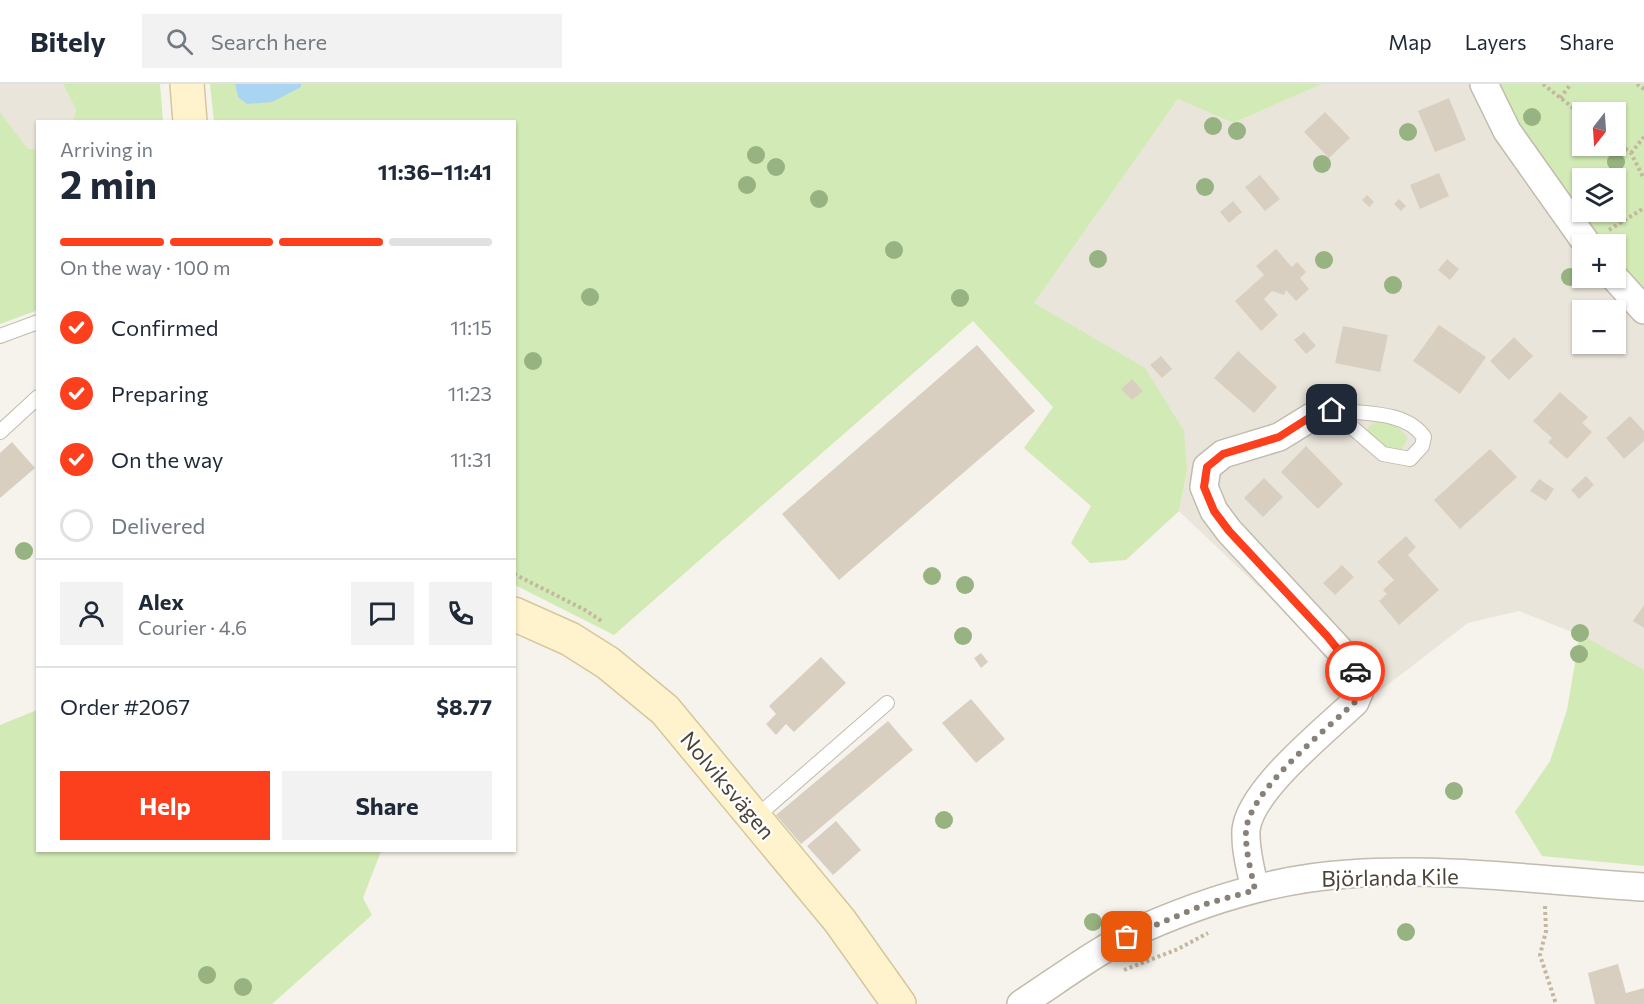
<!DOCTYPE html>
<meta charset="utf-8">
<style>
:root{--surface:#fff;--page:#f2f2f3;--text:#1f2937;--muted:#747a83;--line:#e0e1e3;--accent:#fc3f1d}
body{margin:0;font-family:Commissioner,sans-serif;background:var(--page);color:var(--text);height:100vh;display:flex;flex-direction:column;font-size:22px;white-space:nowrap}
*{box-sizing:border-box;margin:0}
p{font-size:20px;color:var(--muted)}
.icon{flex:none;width:33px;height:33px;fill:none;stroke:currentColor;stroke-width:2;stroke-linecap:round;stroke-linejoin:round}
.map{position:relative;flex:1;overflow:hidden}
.drawer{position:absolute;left:36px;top:36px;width:480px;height:732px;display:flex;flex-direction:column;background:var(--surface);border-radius:0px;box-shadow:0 2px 4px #0004}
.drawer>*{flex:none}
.needle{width:39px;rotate:197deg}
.fabs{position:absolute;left:1572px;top:18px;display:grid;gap:12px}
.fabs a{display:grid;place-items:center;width:54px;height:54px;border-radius:0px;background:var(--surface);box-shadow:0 2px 4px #0004;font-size:30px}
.pin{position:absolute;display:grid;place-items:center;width:51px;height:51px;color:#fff;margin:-26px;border-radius:12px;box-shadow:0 3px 9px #0006}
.courier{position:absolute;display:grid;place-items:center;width:60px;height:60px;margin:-30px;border:4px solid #fc3f1d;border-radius:50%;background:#fff;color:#222;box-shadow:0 2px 8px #0007}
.overview em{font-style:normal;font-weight:700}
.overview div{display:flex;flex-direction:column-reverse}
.overview{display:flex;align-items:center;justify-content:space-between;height:102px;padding:0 24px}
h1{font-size:39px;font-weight:700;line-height:45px}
.bar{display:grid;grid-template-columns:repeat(4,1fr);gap:9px 6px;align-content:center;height:72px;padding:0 24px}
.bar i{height:8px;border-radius:4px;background:var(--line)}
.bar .active{background:var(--accent)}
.bar p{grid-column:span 4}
.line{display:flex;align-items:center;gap:15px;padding:0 24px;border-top:2px solid var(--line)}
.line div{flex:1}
.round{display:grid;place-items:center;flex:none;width:63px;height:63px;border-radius:0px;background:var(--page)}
ol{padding:0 24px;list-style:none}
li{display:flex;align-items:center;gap:18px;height:66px}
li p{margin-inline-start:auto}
li .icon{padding:6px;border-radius:50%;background:var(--accent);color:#fff;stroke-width:4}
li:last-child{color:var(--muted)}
li i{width:33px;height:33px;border:3px solid var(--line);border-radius:50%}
.cta{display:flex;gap:12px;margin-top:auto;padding:12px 24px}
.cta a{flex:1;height:69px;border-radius:0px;background:var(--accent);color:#fff;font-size:24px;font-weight:700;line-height:69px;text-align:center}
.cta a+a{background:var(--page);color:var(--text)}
header{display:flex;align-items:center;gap:36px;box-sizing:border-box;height:84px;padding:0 30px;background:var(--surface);border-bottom:2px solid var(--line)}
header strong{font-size:28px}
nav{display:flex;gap:33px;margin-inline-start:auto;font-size:21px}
.search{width:420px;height:54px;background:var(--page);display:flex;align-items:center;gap:15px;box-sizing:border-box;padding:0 21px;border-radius:0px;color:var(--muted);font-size:22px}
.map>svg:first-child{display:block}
</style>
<header>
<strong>Bitely</strong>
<div class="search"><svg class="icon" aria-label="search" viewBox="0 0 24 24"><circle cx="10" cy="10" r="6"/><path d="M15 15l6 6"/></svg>Search here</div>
<nav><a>Map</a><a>Layers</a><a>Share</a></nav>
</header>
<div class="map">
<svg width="1644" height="920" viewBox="0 0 1644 920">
<rect width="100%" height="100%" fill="#f6f3ec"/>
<path fill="#eae5da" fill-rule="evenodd" d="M0,0H63L76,26L73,37L38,38L37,65H28L0,28Z
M1322,0H1491L1582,160V194H1616L1644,219V587L1572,548L1519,527L1468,539L1373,612L1179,427L1187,386L1034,219L1178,15L1233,39ZM1582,226H1616V260H1582Z"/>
<path fill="#d2eab5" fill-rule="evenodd" d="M63,0H160L163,37H73L76,26Z
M210,0H235L238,13L301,3V0H1322L1233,39L1178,15L1034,219L1145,284L1184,347L1187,386L1179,427L1126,476L1090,479L1071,459L1091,422L1024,364L1053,323L973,237L614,551L515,501L514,38L214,37Z
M1491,0H1644V219L1616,183V160H1597ZM1582,28H1616V62H1582ZM1582,94H1616V128H1582Z
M0,28L28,65H37L38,226L0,240Z
M1376,338C1391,339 1399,342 1408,354L1401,366C1385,367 1378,358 1367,347L1369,342Z
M1580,550L1644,586V782L1542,772L1515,728L1550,677L1567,626Z
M37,626L38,766L381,767L363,814L372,831L272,920H0V641Z"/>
<path fill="#a9d4f2" d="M235,0H301V3L272,18L247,20L238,13Z"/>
<path fill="#d8cfc1" d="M1449,14L1466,56L1435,68L1418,27Z
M1325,28L1350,54L1329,74L1304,48Z
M1439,89L1449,112L1420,125L1410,101Z
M1260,91L1280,115L1265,127L1245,103Z
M1367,111L1374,118L1369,123L1362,116Z
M1399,115L1406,122L1401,127L1394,120Z
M1233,117L1242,128L1229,139L1220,128Z
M1276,165L1292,183L1297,178L1306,188L1300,194L1309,205L1296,217L1286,206L1284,211L1272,207L1264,215L1278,231L1261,247L1235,217L1264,191L1256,182Z
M1447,175L1459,185L1450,196L1438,186Z
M1439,241L1486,273L1460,310L1413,277Z
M1343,242L1388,251L1380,288L1335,279Z
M1304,248L1316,262L1306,270L1294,256Z
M1514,253L1533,272L1509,296L1490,277Z
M977,261L1035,327L839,496L782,430Z
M1238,267L1277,303L1254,329L1214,294Z
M1161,272L1172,285L1162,294L1150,281Z
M1132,295L1143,307L1132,316L1121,305Z
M1560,308L1588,333L1582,339L1592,348L1567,375L1548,358L1552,354L1533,337Z
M1630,332L1644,347V357L1624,375L1606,354Z
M12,358L35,384L0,414V369Z
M1306,362L1343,400L1318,425L1281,388Z
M1490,365L1517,393L1460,445L1434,416Z
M1586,392L1594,401L1579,415L1571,406Z
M1264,394L1283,413L1263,433L1244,414Z
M1539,395L1554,405L1546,417L1530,407Z
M1406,452L1416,463L1408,471L1439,506L1399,541L1379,517L1387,510L1383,506L1394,496L1377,478Z
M1342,481L1354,493L1335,511L1323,499Z
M1644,521V544L1633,537Z
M981,569L988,578L981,584L974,574Z
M821,573L846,599L794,648L786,640L776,651L766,640L776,630L769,622Z
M971,615L1005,655L976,679L942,639Z
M888,637L913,666L801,760L776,731Z
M836,737L861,766L833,791L807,762Z
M1618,880L1626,909L1644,904V920H1595L1588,889Z"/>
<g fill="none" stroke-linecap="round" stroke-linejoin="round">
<defs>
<path id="lane" d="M0,252L38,238
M1332,326C1361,330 1406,326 1424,353L1422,362L1410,375L1383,370Z
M0,348L38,313
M756,733L887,619"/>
<path id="street" d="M1484,0L1507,47L1587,160
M1615,194L1644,226
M1255,805C1251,787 1245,766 1246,746C1250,706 1325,647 1355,618L1360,606L1359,594L1346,573L1229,447L1214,427L1204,403L1207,383L1223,370L1279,353L1318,329L1332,326
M1021,920C1061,894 1100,864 1144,844C1208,816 1279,794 1349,790C1447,783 1547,797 1644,803"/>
<path id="secondary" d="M187,0L190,38
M514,530L570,555L608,579L665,626L840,837L899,920"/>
</defs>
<use href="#lane" stroke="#c2bbae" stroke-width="16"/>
<use href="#street" stroke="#c2bbae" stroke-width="30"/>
<use href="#secondary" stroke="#d6c79b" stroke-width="36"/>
<path stroke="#c4b79f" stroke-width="4" stroke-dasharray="3 3" stroke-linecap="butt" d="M1543,0L1582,31
M1637,0L1644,5
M1560,14L1571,0
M1616,57L1631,69L1644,95
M1631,69L1644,53
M1609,146L1644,124
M514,490L585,526L603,538
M1545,822L1546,847L1540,871L1556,920
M1124,886L1178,865L1208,849"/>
<use href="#lane" stroke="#fff" stroke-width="14"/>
<use href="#street" stroke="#fff" stroke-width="27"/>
<use href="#secondary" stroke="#fff3cd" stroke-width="33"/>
</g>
<g fill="#97b381">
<circle cx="1532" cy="33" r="9"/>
<circle cx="1213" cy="42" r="9"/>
<circle cx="1237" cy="47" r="9"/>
<circle cx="1408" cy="48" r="9"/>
<circle cx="756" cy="71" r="9"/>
<circle cx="1616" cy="78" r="9"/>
<circle cx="1322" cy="80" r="9"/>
<circle cx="776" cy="83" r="9"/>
<circle cx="747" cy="101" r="9"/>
<circle cx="1205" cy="103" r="9"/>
<circle cx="819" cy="115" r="9"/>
<circle cx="894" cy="166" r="9"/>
<circle cx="1098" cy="175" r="9"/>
<circle cx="1324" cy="176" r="9"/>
<circle cx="1570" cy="193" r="9"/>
<circle cx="1393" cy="201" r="9"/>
<circle cx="590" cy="213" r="9"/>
<circle cx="960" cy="214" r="9"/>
<circle cx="533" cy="277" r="9"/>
<circle cx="24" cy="467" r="9"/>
<circle cx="932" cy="492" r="9"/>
<circle cx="965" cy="501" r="9"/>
<circle cx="1580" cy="549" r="9"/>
<circle cx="963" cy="552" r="9"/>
<circle cx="1579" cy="570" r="9"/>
<circle cx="1454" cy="707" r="9"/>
<circle cx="944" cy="736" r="9"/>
<circle cx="1093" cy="838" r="9"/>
<circle cx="1406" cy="848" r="9"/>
<circle cx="207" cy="891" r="9"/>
<circle cx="243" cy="903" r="9"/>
</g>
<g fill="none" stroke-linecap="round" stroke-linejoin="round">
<path stroke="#878178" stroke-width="6" stroke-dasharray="0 10.8" d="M1127,853L1206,820L1255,806C1251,787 1245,766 1246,746C1250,706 1326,646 1355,618C1360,607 1362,599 1355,587"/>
<path stroke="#fc3f1d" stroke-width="8" d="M1332,326L1318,328L1279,353L1223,370L1207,383L1204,403L1214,427L1229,447L1327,552L1355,587"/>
</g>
<g text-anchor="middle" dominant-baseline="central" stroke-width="4.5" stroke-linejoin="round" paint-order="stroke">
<g font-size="22" fill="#4b4439" stroke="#fff">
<text transform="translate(728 701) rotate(50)">Nolviksvägen</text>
<text transform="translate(1390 793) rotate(-1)">Björlanda Kile</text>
</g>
</g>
</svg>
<div class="fabs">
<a><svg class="needle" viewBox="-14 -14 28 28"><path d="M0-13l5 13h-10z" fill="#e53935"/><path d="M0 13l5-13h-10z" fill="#747a83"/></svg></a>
<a><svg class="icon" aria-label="layers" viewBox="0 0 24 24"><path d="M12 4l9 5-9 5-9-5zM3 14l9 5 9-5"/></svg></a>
<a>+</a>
<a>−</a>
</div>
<div class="pin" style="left:1127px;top:853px;background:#ea580c"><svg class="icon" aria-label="bag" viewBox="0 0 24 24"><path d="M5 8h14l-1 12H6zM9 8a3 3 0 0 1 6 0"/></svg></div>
<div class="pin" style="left:1332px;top:326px;background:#1f2937"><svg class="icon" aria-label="home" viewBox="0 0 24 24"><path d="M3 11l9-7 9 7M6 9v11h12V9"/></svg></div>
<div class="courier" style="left:1355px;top:587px"><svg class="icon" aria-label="car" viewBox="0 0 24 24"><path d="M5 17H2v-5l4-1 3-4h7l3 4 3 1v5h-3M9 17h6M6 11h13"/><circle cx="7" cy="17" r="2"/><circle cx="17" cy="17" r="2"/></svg></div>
<section class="drawer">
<div class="overview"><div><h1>2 min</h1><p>Arriving in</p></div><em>11:36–11:41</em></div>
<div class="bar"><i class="active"></i><i class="active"></i><i class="active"></i><i></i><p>On the way · 100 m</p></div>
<ol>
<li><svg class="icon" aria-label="check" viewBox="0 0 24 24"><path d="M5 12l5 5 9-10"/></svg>Confirmed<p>11:15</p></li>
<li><svg class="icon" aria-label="check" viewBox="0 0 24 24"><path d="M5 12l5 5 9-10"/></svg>Preparing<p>11:23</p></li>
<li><svg class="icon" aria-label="check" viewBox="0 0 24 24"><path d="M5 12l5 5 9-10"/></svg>On the way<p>11:31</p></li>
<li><i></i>Delivered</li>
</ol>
<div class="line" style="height:108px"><a class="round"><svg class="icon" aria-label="person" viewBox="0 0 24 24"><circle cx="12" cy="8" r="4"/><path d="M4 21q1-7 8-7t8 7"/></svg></a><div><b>Alex</b><p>Courier · 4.6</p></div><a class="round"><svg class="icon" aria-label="chat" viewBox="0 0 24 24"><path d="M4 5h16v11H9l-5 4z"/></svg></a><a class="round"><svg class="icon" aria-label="phone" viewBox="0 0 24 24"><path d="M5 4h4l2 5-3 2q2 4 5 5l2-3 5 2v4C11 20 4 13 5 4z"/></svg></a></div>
<div class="line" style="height:78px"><div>Order #2067</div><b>$8.77</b></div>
<div class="cta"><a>Help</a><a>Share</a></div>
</section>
</div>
